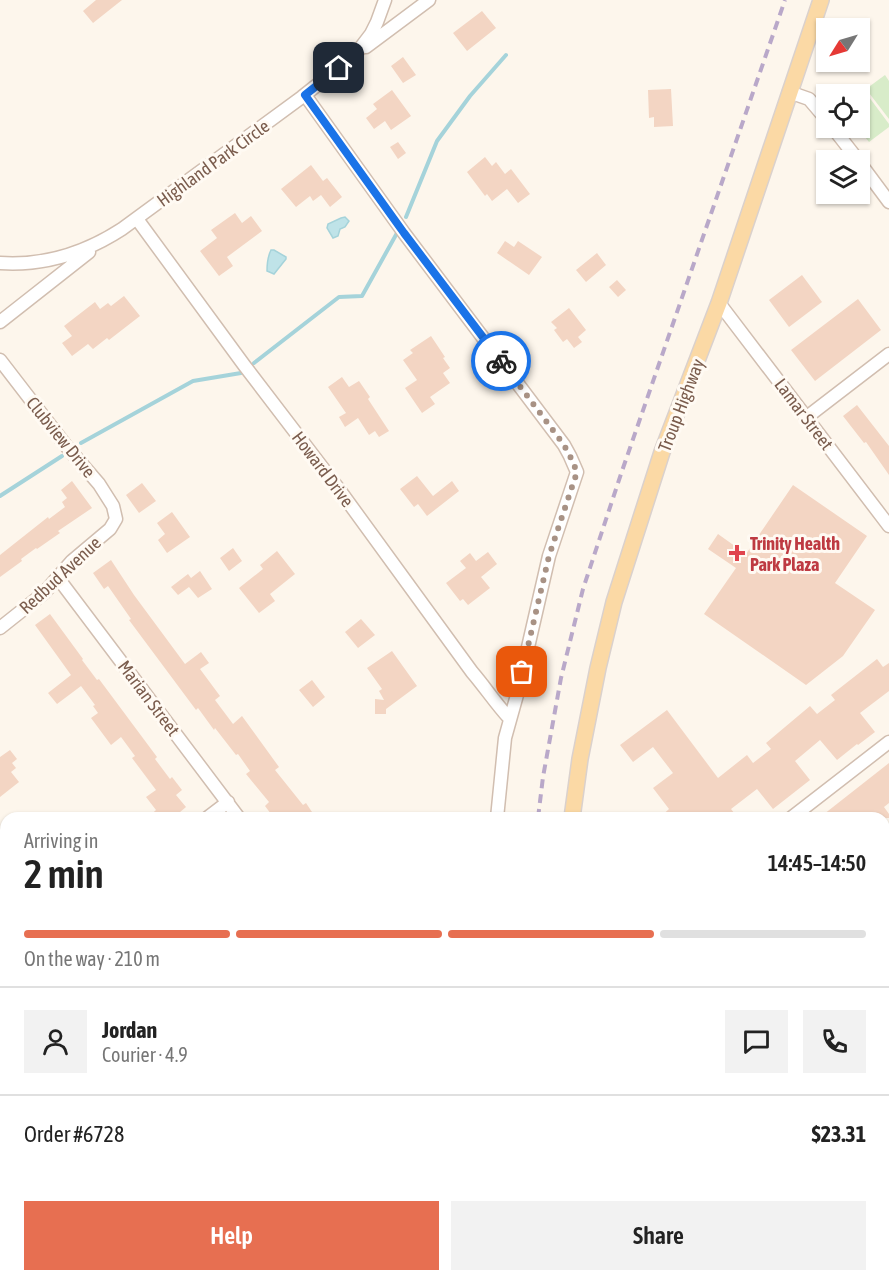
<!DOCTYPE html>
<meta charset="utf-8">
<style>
:root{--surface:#fff;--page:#f2f2f2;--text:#222;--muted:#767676;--line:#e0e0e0;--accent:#e76f51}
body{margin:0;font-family:"Asap Condensed",sans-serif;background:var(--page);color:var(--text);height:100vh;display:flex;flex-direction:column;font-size:22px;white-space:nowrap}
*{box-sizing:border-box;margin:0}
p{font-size:20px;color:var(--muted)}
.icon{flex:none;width:33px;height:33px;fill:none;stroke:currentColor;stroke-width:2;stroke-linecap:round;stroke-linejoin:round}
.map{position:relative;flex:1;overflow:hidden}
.drawer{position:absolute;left:0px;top:812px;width:890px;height:470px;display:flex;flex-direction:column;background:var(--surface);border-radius:18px 18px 0 0;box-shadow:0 2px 4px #0004}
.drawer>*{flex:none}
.needle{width:39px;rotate:233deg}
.controls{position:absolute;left:816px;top:18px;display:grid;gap:12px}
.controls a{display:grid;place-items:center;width:54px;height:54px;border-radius:0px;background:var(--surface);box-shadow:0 2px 4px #0004;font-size:30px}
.pin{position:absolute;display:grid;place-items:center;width:51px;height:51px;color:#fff;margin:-26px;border-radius:12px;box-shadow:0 3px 9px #0006}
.courier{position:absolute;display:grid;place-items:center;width:60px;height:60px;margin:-30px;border:4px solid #1a73e8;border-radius:50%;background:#fff;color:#222;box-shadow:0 2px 8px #0007}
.head em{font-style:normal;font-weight:600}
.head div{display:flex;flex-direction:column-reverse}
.head{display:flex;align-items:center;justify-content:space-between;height:102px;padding:0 24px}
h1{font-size:39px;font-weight:600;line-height:45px}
.bar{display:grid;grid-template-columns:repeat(4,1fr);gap:9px 6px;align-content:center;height:72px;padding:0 24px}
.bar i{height:8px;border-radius:4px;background:var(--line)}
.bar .active{background:var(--accent)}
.bar p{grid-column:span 4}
.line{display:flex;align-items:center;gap:15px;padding:0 24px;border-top:2px solid var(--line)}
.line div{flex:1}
.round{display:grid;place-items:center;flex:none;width:63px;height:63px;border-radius:0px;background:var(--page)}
.primary-button{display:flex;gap:12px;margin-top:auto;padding:12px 24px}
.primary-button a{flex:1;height:69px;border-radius:0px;background:var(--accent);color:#fff;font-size:24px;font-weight:600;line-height:69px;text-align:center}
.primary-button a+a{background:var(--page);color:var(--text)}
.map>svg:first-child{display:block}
</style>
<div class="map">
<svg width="889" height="1280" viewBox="0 0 889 1280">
<rect width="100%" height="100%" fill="#fdf6ec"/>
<path fill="#d8ecc9" d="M885,75L889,81V119L866,89Z
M866,93L889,124V127L869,142L858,128H860V98Z"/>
<path fill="#bfe3e8" stroke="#a5d3da" stroke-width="1.5" d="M345,217L349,221L345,227L340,229L338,236L333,238L327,228L328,224L341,218Z
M271,250H274L286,257V259L274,274L267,271C267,264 268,256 271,250Z"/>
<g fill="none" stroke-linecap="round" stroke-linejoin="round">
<path stroke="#a5d3da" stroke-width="4" d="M406,217L437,141L470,96L506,55
M254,363L339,297L362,296L397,233
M81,443L193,381L241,373
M0,496L62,456"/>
</g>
<path fill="#f3d5c3" d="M96,0H122L93,23L83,11Z
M482,11L496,28L467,51L453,33Z
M403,57L416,75L403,83L391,66Z
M671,89L673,126L654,127V117L649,118L648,90Z
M392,90L411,116L391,130L385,121L374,129L366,118L377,109L373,104Z
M398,142L406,153L398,159L390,147Z
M485,157L492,166L496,162L505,174L511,169L530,194L518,203L507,189L492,201L487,194L485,196L467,172Z
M311,165L323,181L327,178L342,197L330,207L321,195L313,201L310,196L296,207L281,189Z
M235,213L242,223L251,216L262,231L227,257L233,266L219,276L200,251L217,238L211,230Z
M505,241L514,247L518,241L542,257L529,275L497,253Z
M597,253L606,265L586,282L576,270Z
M802,275L822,302L789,327L769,300Z
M617,280L626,290L618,297L609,287Z
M124,296L140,316L109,340L107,338L93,349L88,344L72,356L62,343L72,336L64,326L95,302L100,309L108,303L111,306Z
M858,299L881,330L815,381L791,350Z
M569,308L586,330L578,337L582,342L574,348L567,339L563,342L554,330L557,328L551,322Z
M431,336L445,357L443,358L450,368L443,373L450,383L430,397L435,404L422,413L405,388L417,380L403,360L413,353L410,350Z
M342,377L349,387L359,381L370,397L368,399L389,431L379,437L375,431L369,435L358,418L345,427L339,417L346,413L328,387Z
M857,405L889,446V475L866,442L864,443L843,416Z
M417,476L433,496L452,481L459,491L427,516L418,504L414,507L400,489Z
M72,481L92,508L58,531L60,533L37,549L36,548L21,559L22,561L0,577V555L48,517L49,519L65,507L62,502L67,498L61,490Z
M142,483L156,501L139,513L126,495Z
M793,485L867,536L835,583L875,610L843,656L806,685L704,614L736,568L708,549L718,534L746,554Z
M172,512L190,537L167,553L158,540L165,534L157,523Z
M233,548L242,561L229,571L220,558Z
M277,551L295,574L270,594L275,601L259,613L239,588L263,569L260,565Z
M488,552L497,564L481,577L490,588L468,605L463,599L460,601L446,583L466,568L460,561L470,553L476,561Z
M111,560L134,595L185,664L201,652L209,663L200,669L220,696L215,700L233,724L242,716L279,767L275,770L303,805L306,803L316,818H274L265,806L269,802L246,774L250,771L238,754L236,755L215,728L214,730L198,708L196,710L129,620L131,619L108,586L104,589L93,573Z
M200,571L212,589L198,598L189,587L178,595L171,587L188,574L191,578Z
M50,614L83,659L82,660L97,680L99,679L157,757L155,759L170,779L172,777L182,790L176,795L186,807L173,818H147L156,810L146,797L156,790L132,758L135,756L121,737L111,745L91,718L98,713L93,706L95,705L81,686L57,704L48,693L71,675L35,625Z
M361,619L375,635L358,648L345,632Z
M392,651L417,686L386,709V714H375V699L384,700L379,691L382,689L367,668Z
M877,659L883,667L889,663V691L860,713L875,732L858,745L857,744L837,760L820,740L795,761L810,780L773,809L757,789L731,809L738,818H659L669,809L653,788L673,773L653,747L633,762L620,745L667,710L718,778L747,755L753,763L771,749L766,743L810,706L817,714L835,700L831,695Z
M312,680L325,697L313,707L299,690Z
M10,750L17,759L12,763L16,768L11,772L19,782L0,797V757Z
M889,763V803L884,807L889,814V818H819Z"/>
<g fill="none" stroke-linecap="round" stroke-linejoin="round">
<defs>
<path id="minor" d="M366,47L429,0
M789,92L809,99L826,119
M305,95L404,233L564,445L570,456L577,472L549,556L517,695L505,738L497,818
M833,128L858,160
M860,163L889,202
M137,219L244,365L338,488L472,672C485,687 496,704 510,719
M0,263C44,266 85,253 122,229L302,97L355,55L371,34L377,22L385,0
M719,303L889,526
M0,322L89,252
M0,360L67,447L99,484L113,506L116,519L110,529L72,561L44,593L0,628
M807,417L889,354
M58,578L239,818
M207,818L228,802
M791,818L889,742
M0,840L6,848
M884,876L889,872
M0,971L6,966
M0,1180L6,1188
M463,1275L466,1280
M42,1280L48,1275
M529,1280L534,1275"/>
<path id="major" d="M572,818L580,759L598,668L614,602L662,452L719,303L821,0
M857,1275L862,1280
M542,1280V1275"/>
</defs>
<use href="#minor" stroke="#d1beb0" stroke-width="15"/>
<use href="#major" stroke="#dad1cd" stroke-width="18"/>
<use href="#minor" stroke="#fff" stroke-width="12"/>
<use href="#major" stroke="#fbd9a5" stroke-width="15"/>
<path stroke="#b9a8c9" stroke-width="4" stroke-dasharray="9 6" stroke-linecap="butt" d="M538,818L543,777L561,678L583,589L622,471L785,0
M507,1280V1275"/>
</g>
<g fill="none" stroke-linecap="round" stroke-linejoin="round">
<path stroke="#a89285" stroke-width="6" stroke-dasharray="0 10.8" d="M501,361L564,445L570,456L577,472L549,556L522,672"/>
<path stroke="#1a73e8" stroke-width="8" d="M339,68L305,95L404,233L501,361"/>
</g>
<path fill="#e0444e" stroke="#fffaf3" stroke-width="2" d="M734 544h6v6h6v6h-6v6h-6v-6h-6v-6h6z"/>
<g text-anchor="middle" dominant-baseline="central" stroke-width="6" stroke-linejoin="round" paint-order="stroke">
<g font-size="18" fill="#7a5c4d" stroke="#fffaf3">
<text transform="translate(213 163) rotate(-36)">Highland Park Circle</text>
<text transform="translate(681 405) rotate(-69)">Troup Highway</text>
<text transform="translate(804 414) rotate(53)">Lamar Street</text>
<text transform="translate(61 437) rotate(51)">Clubview Drive</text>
<text transform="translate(323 469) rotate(53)">Howard Drive</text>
<text transform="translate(60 575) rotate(-43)">Redbud Avenue</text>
<text transform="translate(149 698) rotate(53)">Marian Street</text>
</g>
<g font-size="18" font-weight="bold" fill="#be3a42" stroke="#fffaf3" text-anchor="start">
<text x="750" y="543">Trinity Health<tspan x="750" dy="21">Park Plaza</tspan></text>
</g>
</g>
</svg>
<div class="controls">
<a><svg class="needle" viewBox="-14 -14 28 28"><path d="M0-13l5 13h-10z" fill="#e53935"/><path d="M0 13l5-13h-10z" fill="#767676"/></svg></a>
<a><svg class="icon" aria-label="locate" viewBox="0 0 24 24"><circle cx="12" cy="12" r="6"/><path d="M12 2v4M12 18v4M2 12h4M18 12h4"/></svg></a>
<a><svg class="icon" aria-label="layers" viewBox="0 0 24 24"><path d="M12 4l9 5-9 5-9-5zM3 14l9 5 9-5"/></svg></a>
</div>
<div class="pin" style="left:522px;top:672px;background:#ea580c"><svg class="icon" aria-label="bag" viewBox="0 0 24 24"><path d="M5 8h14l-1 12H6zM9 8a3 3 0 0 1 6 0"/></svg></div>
<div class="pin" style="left:339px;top:68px;background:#1f2937"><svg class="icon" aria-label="home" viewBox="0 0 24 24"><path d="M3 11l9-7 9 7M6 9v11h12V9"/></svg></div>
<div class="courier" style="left:501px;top:361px"><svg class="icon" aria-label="bike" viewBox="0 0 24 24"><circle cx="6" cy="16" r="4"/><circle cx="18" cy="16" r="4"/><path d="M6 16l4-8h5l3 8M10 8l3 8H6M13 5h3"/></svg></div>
<section class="drawer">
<div class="head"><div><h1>2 min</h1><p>Arriving in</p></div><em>14:45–14:50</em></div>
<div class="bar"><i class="active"></i><i class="active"></i><i class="active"></i><i></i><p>On the way · 210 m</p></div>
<div class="line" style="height:108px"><a class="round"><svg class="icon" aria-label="person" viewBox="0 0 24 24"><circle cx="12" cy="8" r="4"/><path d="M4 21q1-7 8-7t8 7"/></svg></a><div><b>Jordan</b><p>Courier · 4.9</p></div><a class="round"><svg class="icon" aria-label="chat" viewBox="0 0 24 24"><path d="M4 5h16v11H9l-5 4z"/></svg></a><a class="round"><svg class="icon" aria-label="phone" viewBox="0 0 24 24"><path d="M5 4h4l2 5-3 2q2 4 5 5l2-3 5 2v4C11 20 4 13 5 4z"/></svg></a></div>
<div class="line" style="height:78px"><div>Order #6728</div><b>$23.31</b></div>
<div class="primary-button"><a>Help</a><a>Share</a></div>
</section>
</div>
